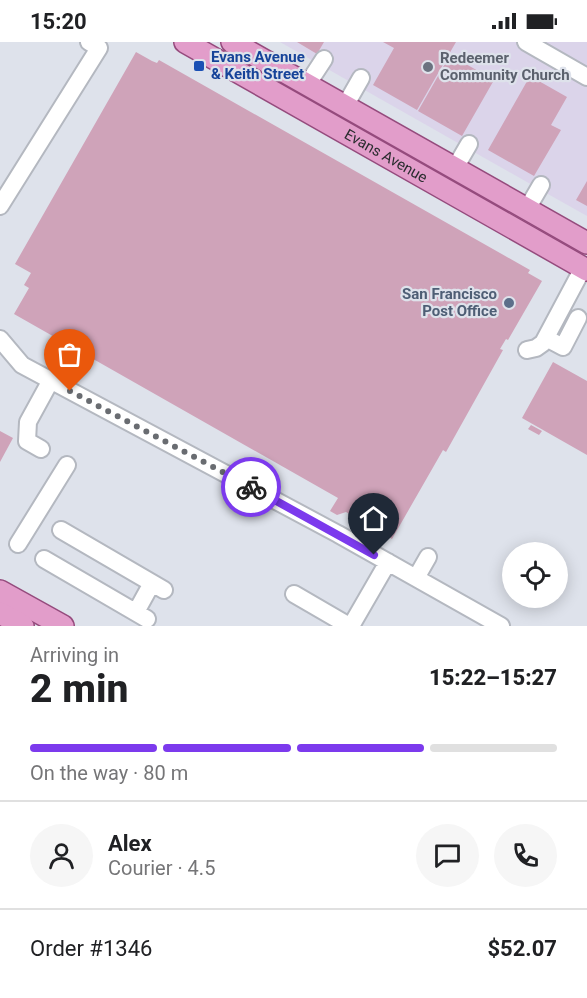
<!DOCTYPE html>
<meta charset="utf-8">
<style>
:root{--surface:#fff;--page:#f6f6f6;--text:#202124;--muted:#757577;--line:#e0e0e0;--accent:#7c3aed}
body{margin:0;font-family:Roboto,sans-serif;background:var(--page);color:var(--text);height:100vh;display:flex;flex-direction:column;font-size:22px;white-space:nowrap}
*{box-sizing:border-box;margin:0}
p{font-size:20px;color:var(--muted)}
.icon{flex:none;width:33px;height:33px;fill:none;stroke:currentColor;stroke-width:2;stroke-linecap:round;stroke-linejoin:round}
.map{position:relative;height:584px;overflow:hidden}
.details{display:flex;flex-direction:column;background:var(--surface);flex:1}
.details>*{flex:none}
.buttons{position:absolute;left:502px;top:500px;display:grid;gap:12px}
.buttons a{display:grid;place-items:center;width:66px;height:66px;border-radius:50%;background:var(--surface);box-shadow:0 3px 15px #0003;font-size:30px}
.pin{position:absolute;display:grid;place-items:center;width:51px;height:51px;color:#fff;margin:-62px -26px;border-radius:50% 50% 50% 0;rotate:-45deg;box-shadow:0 0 6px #0007}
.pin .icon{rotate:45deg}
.courier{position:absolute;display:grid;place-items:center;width:60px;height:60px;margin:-30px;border:4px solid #7c3aed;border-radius:50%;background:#fff;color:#222;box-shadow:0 2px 8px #0007}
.headline em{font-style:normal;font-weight:800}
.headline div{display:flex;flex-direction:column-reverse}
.headline{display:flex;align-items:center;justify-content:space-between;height:102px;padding:0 30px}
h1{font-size:39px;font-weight:800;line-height:45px}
.bar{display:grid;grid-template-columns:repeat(4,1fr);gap:9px 6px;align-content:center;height:72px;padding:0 30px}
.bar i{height:8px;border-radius:4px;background:var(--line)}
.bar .selected{background:var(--accent)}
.bar p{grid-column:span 4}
.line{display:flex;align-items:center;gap:15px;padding:0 30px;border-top:2px solid var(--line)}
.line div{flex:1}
.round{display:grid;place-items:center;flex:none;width:63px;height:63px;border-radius:32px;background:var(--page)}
.status{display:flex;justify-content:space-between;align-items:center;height:42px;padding:0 30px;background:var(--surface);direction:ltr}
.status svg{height:16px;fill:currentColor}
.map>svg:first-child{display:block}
</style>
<div class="status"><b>15:20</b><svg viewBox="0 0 49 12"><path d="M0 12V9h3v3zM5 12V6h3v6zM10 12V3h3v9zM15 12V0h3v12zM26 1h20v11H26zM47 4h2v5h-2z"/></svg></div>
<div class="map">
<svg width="587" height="584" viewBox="0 0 587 584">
<rect width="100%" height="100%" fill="#dee2eb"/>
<path fill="#dbd4ea" d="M280,0H587V174L555,156Z"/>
<path fill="#cfa3b9" d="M297,0H324L317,12Z
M383,0H456L417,68L373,43L394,6Z
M136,10L152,19L157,21L159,18L530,228L528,231L542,239L508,298L506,297L500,307L503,308L446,410L443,408L392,497L346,470L337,473L330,469L338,456L14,272L29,246L24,243L31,231L15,222Z
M450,13L494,38L462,94L418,69Z
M530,34L567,55L551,83L561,88L534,134L488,108Z
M587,139V164L576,158Z
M553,320L587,339V413L522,376Z
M531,383L542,389L539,393L528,387Z
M0,389L13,396L0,420Z"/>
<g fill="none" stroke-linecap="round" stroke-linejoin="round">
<defs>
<path id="minor" d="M526,0L587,35
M307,43L324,17
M345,64L361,36
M455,126L469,102
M0,164L99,6L89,0
M527,167L541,143
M546,296L563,305L578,276
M0,297L22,323L338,492L501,584
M527,308L536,306L543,301L583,226
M41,407L27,399L28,380L51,338
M61,488L164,548
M18,502L67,423
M44,517L147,577
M416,536L428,515
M294,552L349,584
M136,570L152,541
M351,584L388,520"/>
<g id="major">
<path id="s1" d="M185,0L587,228"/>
<path d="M232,0L587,201"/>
<path d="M0,549L63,584"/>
<path d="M0,571L23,584"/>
</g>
</defs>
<use href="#minor" stroke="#b4b8c0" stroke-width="20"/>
<use href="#major" stroke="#954b7d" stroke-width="24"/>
<use href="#minor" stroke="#fff" stroke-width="16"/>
<use href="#major" stroke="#e29dca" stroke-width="21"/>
</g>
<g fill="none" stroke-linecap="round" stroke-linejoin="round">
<path stroke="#696c71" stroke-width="6" stroke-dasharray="0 10.8" d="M70,349L251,445"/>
<path stroke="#7c3aed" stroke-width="8" d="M251,445L374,513"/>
</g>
<rect fill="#1a4fb4" stroke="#dee2eb" stroke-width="2" x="193" y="18" width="12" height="12" rx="3"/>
<circle fill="#6b7280" stroke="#dee2eb" stroke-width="2" cx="428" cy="25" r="6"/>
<circle fill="#5c6f8a" stroke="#dee2eb" stroke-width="2" cx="509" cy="261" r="6"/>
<g text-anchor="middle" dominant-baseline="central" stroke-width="4.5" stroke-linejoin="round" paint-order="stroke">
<g font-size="15" font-weight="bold" fill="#164399" stroke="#dee2eb" text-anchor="start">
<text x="211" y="15">Evans Avenue<tspan x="211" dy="17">&amp; Keith Street</tspan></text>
</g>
<g font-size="15" font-weight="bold" fill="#5b616d" stroke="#dee2eb" text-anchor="start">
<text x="440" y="16">Redeemer<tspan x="440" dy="17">Community Church</tspan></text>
</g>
<g font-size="15" fill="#2a2c2f" stroke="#dee2eb">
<text stroke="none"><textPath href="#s1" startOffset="231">Evans Avenue</textPath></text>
</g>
<g font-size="15" font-weight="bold" fill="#4e5e75" stroke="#dee2eb" text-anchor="end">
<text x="497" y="252">San Francisco<tspan x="497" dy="17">Post Office</tspan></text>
</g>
</g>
</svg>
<div class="buttons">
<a><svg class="icon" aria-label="locate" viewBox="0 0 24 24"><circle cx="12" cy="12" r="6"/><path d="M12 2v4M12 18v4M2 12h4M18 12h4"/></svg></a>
</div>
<div class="pin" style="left:70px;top:349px;background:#ea580c"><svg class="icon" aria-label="bag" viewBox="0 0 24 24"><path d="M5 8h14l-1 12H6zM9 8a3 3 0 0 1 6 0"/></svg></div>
<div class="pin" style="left:374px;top:513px;background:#1f2937"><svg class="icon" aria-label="home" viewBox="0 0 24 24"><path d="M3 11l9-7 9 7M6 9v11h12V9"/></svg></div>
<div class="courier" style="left:251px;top:445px"><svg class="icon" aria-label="bike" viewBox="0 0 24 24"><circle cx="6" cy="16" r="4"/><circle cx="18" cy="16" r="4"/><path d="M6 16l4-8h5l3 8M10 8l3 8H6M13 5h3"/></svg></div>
</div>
<section class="details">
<div class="headline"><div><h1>2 min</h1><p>Arriving in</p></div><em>15:22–15:27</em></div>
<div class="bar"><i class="selected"></i><i class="selected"></i><i class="selected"></i><i></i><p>On the way · 80 m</p></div>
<div class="line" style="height:108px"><a class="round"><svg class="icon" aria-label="person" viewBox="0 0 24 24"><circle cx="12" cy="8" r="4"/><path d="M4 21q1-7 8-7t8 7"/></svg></a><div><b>Alex</b><p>Courier · 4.5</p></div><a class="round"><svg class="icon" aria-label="chat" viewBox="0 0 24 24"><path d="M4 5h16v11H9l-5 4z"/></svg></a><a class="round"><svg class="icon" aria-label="phone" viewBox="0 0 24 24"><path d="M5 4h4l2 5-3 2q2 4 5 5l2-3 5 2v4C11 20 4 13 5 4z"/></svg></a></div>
<div class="line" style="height:78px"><div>Order #1346</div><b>$52.07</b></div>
</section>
